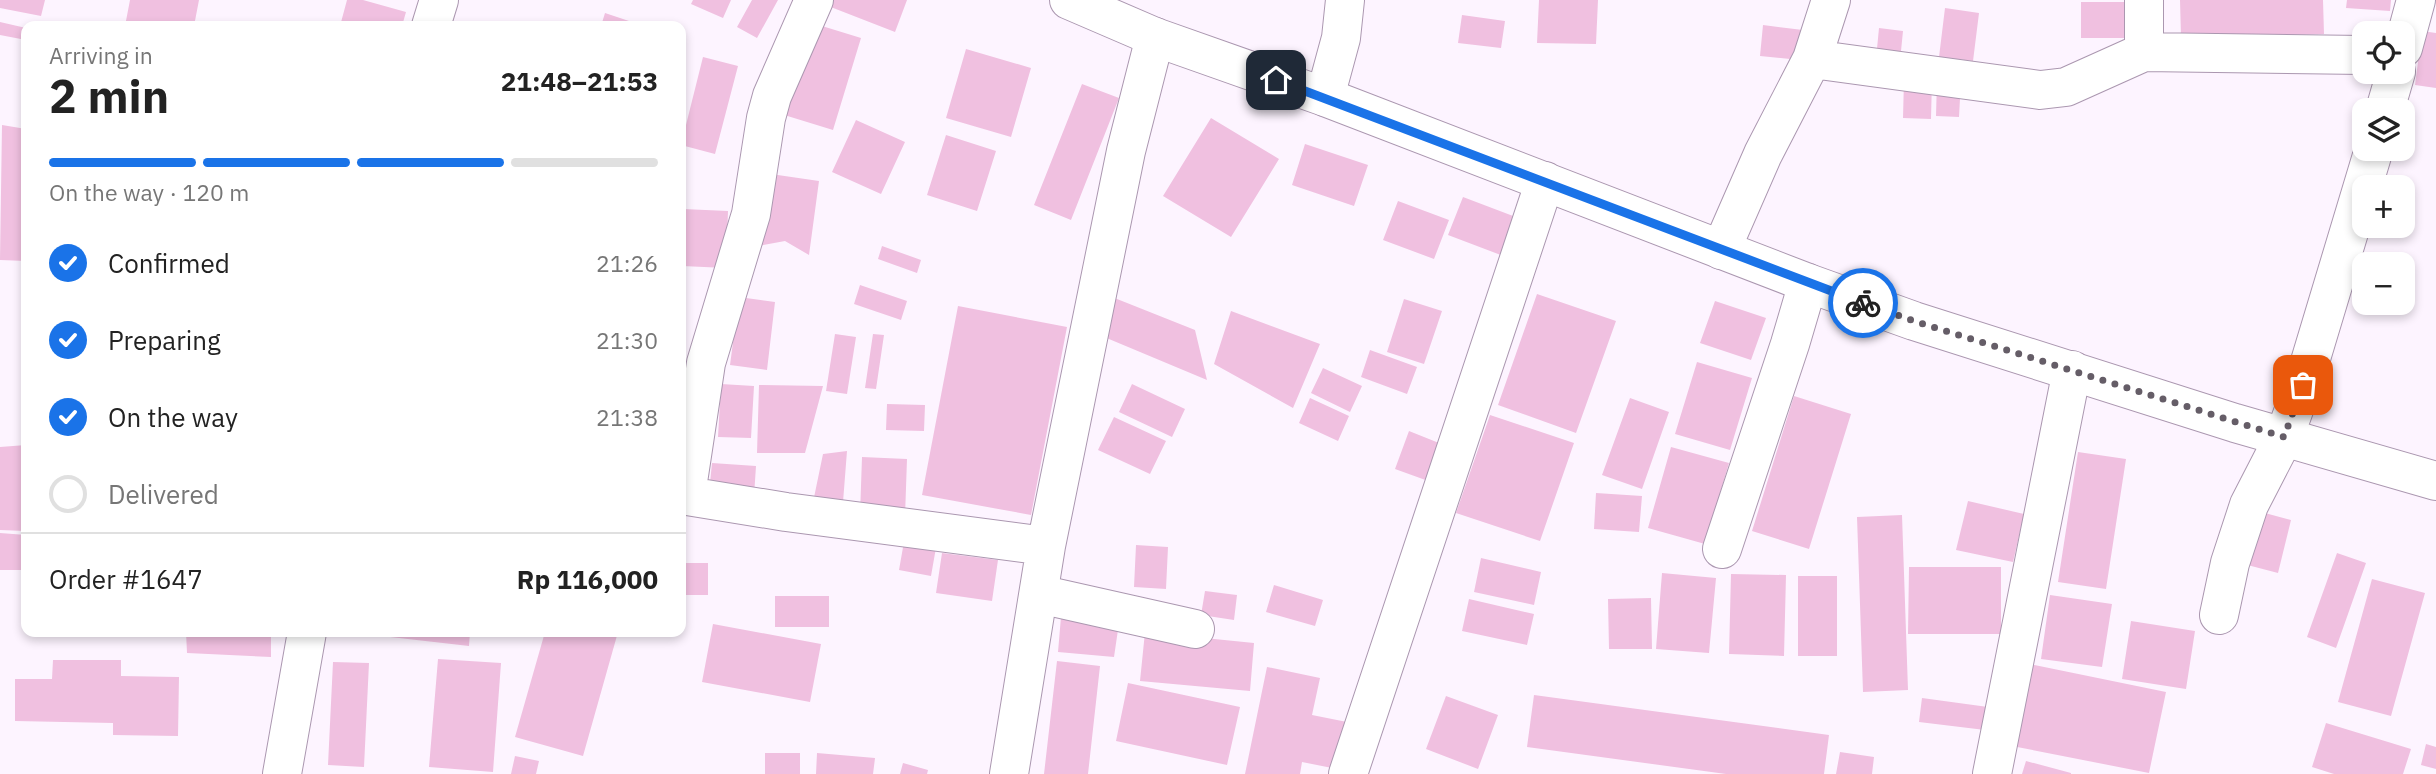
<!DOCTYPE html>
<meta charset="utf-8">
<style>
:root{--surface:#fff;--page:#f6f6f6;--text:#222;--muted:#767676;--line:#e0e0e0;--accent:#1a73e8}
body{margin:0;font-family:"IBM Plex Sans",sans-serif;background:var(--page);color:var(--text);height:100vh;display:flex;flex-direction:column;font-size:26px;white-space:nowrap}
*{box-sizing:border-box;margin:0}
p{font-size:23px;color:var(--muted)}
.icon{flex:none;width:38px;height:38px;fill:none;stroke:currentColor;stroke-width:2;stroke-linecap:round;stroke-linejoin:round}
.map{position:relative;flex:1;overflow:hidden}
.drawer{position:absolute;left:21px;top:21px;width:665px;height:616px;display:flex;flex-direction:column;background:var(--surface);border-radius:14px;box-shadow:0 4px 10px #0003}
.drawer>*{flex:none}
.controls{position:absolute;left:2352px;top:21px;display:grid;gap:14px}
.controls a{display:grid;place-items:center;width:63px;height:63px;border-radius:14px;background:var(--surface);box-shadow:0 4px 10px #0003;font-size:35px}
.pin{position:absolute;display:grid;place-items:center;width:60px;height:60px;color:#fff;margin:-30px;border-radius:14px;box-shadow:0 4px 10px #0006}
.courier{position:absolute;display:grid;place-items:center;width:70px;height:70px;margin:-35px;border:5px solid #1a73e8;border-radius:50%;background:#fff;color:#222;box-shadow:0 2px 9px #0007}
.headline em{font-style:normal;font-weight:700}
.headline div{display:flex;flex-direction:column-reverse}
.headline{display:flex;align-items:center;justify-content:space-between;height:119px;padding:0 28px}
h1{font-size:46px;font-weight:700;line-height:52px}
.bar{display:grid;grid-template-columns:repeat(4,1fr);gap:10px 7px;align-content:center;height:84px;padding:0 28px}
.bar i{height:9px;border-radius:5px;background:var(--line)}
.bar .on{background:var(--accent)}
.bar p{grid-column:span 4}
.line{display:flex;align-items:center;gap:18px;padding:0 28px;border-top:2px solid var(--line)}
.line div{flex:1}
ol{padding:0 28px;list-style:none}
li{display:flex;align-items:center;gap:21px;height:77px}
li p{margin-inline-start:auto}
li .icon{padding:7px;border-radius:50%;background:var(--accent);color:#fff;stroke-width:4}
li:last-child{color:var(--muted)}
li i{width:38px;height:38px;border:4px solid var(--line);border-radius:50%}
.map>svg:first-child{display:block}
</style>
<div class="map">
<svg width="2436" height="774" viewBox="0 0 2436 774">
<rect width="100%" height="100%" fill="#fdf4ff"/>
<path fill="#f0c0e0" d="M0,0H45L41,16L0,8Z
M130,0H199L194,26H125Z
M347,0H363L406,12L402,26H340Z
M693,0H731L723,18L691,4Z
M752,0H778L757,38L737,27Z
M824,0H907L895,32L823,4Z
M1539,0H1598L1596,44L1537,43Z
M2180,0H2323L2324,34L2181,37Z
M2347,0H2391L2390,11L2346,8Z
M2081,2H2132V38H2081Z
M1945,8L1979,13L1973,61L1939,57Z
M605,13L644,26H601Z
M1462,15L1505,21L1501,48L1458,43Z
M0,22L26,28V40L0,35Z
M809,22L861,38L833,130L781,114Z
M1763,25L1803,30L1800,60L1760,56Z
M1879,28L1903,31L1900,61L1876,59Z
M2422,31L2436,33V88L2415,85Z
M966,49L1031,68L1011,137L946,118Z
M703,57L738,66L715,154L681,145Z
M1904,79H1932L1931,119L1903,118Z
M1937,79L1961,80L1959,117L1936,116Z
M1082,84L1119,98L1071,220L1034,205Z
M1211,118L1279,159L1231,237L1163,196Z
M856,120L905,142L881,194L832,172Z
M2,125L26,129V261L0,260Z
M946,135L996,151L977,211L927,195Z
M1305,144L1368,165L1354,206L1292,185Z
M764,173L819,181L809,255L785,241L753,247Z
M1463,197L1521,219L1506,257L1448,235Z
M1398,201L1449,220L1434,259L1383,240Z
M683,209L728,211L726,268L682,266Z
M882,246L921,260L917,273L878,259Z
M860,285L907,301L901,320L854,304Z
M1537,294L1616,321L1576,433L1498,405Z
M739,297L775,302L767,370L730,365Z
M1112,297L1195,330L1207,380L1097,334Z
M1404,299L1442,311L1424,364L1387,352Z
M1715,301L1766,318L1751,360L1700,343Z
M958,306L1067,327L1031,515L922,495Z
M1231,311L1320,344L1293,408L1214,364Z
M835,334L856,337L847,394L826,391Z
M873,334L884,335L876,389L865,388Z
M1370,350L1417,367L1407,394L1361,377Z
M1697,362L1752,378L1730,450L1675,434Z
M1323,368L1362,386L1350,412L1311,393Z
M721,384L754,386L751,438L718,437Z
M1132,384L1185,409L1172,437L1119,412Z
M759,385L823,386L805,453H757Z
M1794,396L1851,414L1809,549L1752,531Z
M1310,398L1349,416L1338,441L1299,423Z
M1630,398L1669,412L1642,489L1602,475Z
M887,404L925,405L924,431L886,430Z
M1490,415L1574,443L1540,541L1456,513Z
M1114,417L1166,441L1150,474L1098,450Z
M1409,431L1444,445L1431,482L1395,469Z
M26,445V531L0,530V447Z
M1671,447L1729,463L1705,544L1648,528Z
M847,451L842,515L811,512L823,454Z
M2078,452L2126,459L2106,589L2058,582Z
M862,457L907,459L905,517L860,515Z
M712,463L756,466L754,496L709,493Z
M1596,493L1642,496L1639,532L1594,529Z
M1968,501L2024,514L2013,562L1956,550Z
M2250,509L2291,520L2278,573L2236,562Z
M1902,515L1908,690L1863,692L1857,517Z
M0,533L26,535V570H0Z
M905,536L937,542L931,576L899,570Z
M1136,545L1168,547L1166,589L1134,587Z
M942,553L998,560L992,601L936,593Z
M2337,553L2366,563L2336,648L2307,637Z
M1481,558L1541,572L1534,605L1474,592Z
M681,563H708V595H681Z
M1909,567H2001V634H1908Z
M1662,573L1716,578L1709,653L1656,649Z
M1731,574L1786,575L1784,656L1729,654Z
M1798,576H1837V656H1798Z
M2372,579L2425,593L2391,716L2338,702Z
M1274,585L1323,600L1315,626L1266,612Z
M1205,591L1237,595L1234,620L1201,615Z
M2050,595L2112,604L2102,667L2041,659Z
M775,596H829V627H775Z
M1651,598L1652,649H1609L1608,599Z
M1469,599L1534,614L1527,645L1462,631Z
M1061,617L1119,623L1114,657L1058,652Z
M2131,621L2195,631L2186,689L2122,679Z
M713,624L821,644L810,702L702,682Z
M186,632H271V657L187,653Z
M365,632H470L469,646L364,634Z
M545,632H618L583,756L515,737Z
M1145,632L1254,643L1250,691L1140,681Z
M438,659L501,663L493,772L429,767Z
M53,660H121V676L179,677L178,736L113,735V723L15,721V679H52Z
M1057,661L1100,666L1088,774H1044Z
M333,662L369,663L364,767L328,765Z
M2029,664L2166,692L2149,773L2012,746Z
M1267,667L1320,678L1312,715L1352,723L1342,770L1302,762L1300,774H1245Z
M1128,683L1240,707L1227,765L1116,741Z
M1534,695L1829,735L1824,774H1726L1527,747Z
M1446,696L1498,715L1478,769L1426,749Z
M1922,698L1988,707L1985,730L1919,722Z
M2326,723L2411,749L2403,774H2334L2312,767Z
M2426,744L2436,747V769L2421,765Z
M1840,752L1874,757L1872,774H1836Z
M765,753H800V774H765Z
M817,753L875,758L873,774H816Z
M515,756L539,761L536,774H511Z
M2026,761L2071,773V774H2022Z
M903,763L928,770L927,774H900Z"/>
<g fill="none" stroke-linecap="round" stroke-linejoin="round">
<defs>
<path id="minor" d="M2144,0V52
M2403,48L2416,0
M1812,59L2040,90L2066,87L2144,52L2364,55
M1325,97L1341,38L1345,0
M2385,110L2396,72
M1721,250L1763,154L1812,59L1831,0
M681,495L786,512L1046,546
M686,495L706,363L751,214L766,118L772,96L814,0
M1722,549L1790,344L1808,283
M1039,594L1195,629
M2219,615L2230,563L2249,505L2284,437L2303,385L2374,149
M1009,774L1046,546L1126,151L1155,37
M1348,774L1545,181
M1992,774L2072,370"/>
<path id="major" d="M1069,0L1155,37L1325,97L1808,283L1914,321L2235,423L2436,481
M431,26L439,0
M282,774L307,632"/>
</defs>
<use href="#minor" stroke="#ab97b0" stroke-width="40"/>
<use href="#major" stroke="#ab97b0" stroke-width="40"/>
<use href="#minor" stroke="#fff" stroke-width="38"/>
<use href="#major" stroke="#fff" stroke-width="38"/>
</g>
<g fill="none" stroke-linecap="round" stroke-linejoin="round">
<path stroke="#655d67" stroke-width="7" stroke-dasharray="0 12.6" d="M1863,303L1914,321L2284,437L2303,385"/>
<path stroke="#1a73e8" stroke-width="9" d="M1276,80L1863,303"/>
</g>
</svg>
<div class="controls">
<a><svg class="icon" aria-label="locate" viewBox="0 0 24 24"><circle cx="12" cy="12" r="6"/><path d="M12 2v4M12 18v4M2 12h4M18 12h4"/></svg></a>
<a><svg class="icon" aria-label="layers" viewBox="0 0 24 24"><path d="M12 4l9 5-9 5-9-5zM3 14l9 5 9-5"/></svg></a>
<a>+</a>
<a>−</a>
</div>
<div class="pin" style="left:2303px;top:385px;background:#ea580c"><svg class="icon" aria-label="bag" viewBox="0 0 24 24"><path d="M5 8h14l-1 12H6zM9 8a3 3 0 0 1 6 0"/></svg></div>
<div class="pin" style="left:1276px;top:80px;background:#1f2937"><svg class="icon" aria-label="home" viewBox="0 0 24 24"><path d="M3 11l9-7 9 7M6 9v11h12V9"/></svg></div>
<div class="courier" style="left:1863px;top:303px"><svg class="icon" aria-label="bike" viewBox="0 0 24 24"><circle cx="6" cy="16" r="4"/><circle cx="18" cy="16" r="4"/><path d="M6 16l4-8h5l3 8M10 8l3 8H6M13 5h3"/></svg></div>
<section class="drawer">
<div class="headline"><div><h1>2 min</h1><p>Arriving in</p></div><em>21:48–21:53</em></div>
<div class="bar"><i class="on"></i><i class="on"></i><i class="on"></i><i></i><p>On the way · 120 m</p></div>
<ol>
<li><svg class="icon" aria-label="check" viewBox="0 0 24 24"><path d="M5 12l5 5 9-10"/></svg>Confirmed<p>21:26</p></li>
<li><svg class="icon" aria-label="check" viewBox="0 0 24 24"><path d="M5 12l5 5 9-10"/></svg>Preparing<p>21:30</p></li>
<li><svg class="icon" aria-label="check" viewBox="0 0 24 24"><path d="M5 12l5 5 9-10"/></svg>On the way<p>21:38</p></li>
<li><i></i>Delivered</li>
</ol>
<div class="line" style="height:91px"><div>Order #1647</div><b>Rp 116,000</b></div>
</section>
</div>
